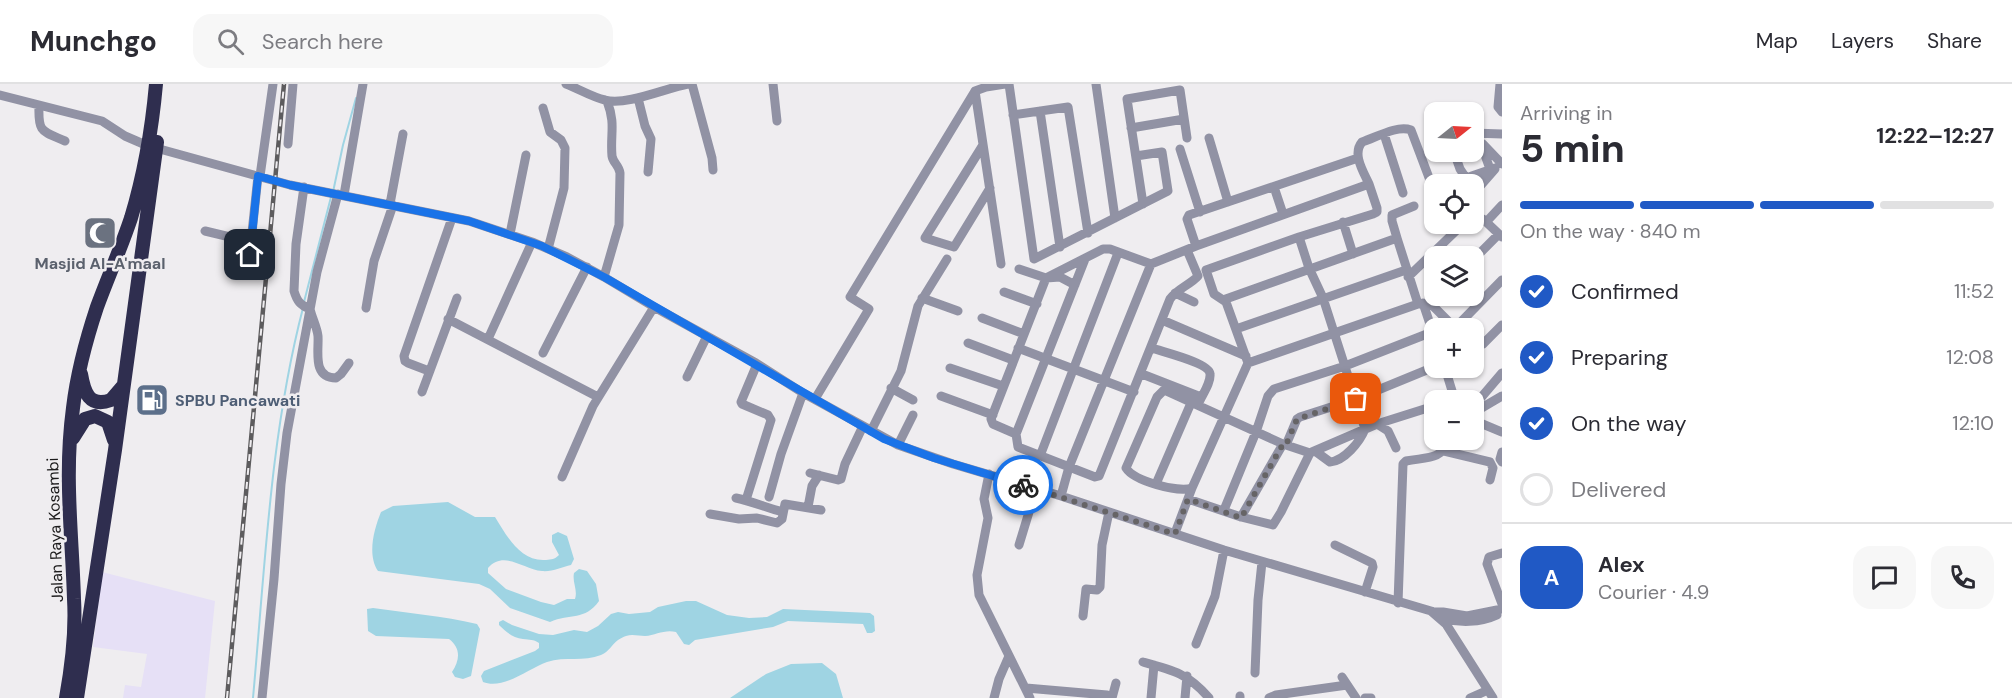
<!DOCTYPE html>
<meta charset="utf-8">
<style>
:root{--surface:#fff;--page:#f7f7f7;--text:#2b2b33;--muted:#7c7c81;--line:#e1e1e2;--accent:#2059c5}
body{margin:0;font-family:"DM Sans",sans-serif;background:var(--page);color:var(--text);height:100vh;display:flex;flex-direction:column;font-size:22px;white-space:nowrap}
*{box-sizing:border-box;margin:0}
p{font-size:20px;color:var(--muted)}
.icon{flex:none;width:33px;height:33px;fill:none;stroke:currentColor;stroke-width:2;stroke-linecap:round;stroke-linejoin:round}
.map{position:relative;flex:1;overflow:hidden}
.panel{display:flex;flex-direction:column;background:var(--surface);width:510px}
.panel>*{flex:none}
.needle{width:39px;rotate:72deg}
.fabs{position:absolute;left:1424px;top:18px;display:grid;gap:12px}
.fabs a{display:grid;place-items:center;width:60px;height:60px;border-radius:12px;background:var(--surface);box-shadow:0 2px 4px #0004;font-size:30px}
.pin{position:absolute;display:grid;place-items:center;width:51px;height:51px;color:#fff;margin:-26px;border-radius:12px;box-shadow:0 3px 9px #0006}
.courier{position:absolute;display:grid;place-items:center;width:60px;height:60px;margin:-30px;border:4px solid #1a73e8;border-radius:50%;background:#fff;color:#222;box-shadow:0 2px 8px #0007}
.summary em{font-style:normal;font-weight:700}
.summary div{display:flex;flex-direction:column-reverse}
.summary{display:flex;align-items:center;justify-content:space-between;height:102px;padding:0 18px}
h1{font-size:39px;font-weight:700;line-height:45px}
.bar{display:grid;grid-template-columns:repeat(4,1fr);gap:9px 6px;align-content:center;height:72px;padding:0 18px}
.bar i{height:8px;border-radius:4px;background:var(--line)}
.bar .current{background:var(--accent)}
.bar p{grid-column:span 4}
.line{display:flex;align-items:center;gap:15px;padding:0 18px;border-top:2px solid var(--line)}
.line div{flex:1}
.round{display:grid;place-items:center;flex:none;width:63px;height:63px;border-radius:18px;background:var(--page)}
ol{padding:0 18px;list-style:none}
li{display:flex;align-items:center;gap:18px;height:66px}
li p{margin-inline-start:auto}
li .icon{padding:6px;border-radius:50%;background:var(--accent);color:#fff;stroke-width:4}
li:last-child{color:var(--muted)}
li i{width:33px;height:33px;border:3px solid var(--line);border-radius:50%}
header{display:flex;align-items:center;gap:36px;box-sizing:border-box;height:84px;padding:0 30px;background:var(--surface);border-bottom:2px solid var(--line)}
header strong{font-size:28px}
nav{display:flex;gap:33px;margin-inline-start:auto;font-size:21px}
.search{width:420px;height:54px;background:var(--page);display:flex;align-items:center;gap:15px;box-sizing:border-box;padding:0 21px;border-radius:18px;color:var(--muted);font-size:22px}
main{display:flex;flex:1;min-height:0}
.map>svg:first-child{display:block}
</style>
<header>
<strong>Munchgo</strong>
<div class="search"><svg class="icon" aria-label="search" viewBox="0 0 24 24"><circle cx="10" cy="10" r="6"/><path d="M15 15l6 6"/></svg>Search here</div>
<nav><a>Map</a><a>Layers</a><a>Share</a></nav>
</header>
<main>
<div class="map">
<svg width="1502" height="614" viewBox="0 0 1502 614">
<rect width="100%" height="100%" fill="#efedf0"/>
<path fill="#e6e0f6" d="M102,488L215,517L205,614H123L125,601L141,603L147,570L93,563Z"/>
<path fill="#9fd4e3" d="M448,418L475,433H495C507,452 520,478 546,476C552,475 554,476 559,471L552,458V451L558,448L567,452L574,475L571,481C562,483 552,488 542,487C523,485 504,466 488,484V489L506,505L541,518L554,521L567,515H575C578,506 572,498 574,489L579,485L587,487L596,500L599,517C585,537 570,529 550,538L510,524L490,505L479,500L378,487C367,471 374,445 381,428L393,422Z
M686,517H696L727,531L749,534L767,533L783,525L870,529L874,532L875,547L872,549H867L863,540L788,537L773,543L695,556L689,561L684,560L676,548C665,545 656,551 645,552C639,552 632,550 626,552C623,553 621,554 618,556C611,561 610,567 601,571C584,578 565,572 547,578C528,585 503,606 483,598L481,592L484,587L535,567L539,564V559C533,555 530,556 523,555C513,554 506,548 499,541V538L503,536L512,541L539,550L553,551L574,546L587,548L598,542L611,530L618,528L629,530L650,528L658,523Z
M373,524C408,529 443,532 477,540L480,545L471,592L463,595L455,593L452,588C460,576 461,564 449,555L376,552L368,547L367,525Z
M822,579L836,590L843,614H730L766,590L791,580Z"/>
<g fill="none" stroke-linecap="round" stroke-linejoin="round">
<path stroke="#9fd4e3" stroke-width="2" d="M333,108L343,61L356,14
M304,218L331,113
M253,614C265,484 270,351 303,224"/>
<path stroke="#9192a4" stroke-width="9" d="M566,0C579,5 592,13 605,16C626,22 666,4 688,0
M692,0L712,74L713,86
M773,0L777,37
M1009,0L1034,175L1168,107L1162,68L1136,72
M1096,0L1115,134
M1500,0L1498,23L1502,28
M975,7L1001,180
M0,11L102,37L125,52L148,62
M638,14L645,42L651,55L648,88
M39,22C38,49 42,47 65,57
M543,24L550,48L561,56L565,64L564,104L548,165
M1040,27L1060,163
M1013,31L1068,23L1088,149
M1131,44L1184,35
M1473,49L1502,50
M1477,49L1490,85
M1384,50L1403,109
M1209,54L1228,118
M288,60L293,0
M1483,60L1502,80
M983,61L925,154L954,163L990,104
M156,64L290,101L469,137L532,158L567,173L604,193L654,223L756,279L803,309L898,361L953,380L1061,412L1224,466L1431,527L1446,540L1493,614
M1180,65L1200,128
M1454,68L1460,85L1466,94L1495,84
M260,92L273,0
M1481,101L1495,85
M304,103L296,160L294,207C297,217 300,221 310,225C312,234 317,243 318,252C319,267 312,294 336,294L341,290L349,279
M1274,103L1283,130
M344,111L363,0
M390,120L403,50
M1143,120L1127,15L1180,6L1187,54
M1429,121L1434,136
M1473,132L1483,135L1502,153
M1489,135L1502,121
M1343,138L1353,170
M205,147L251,158L258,92
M510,150L526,71
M1299,153L1309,184L1323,214L1365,345C1360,358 1344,377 1330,378L1315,367
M1397,154L1392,137V131L1414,122
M1196,162L1187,135L1189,131L1358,74
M240,172L250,171L251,158
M1473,176L1499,150
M1151,180L1110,165H1103L1046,194L991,335L993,340L1016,350L1018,363L1095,393L1099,392L1170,215C1178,204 1190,201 1198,192L1187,166
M1019,185L1046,194L1060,193L1075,201
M604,193L619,141L620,89C619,81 613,79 612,72C610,50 616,40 607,17
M1408,193L1463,140
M1004,208L1037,220
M1175,209L1194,218
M922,214L958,227
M1223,216L1397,154L1418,220
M1423,219L1434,252
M1430,219L1455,244
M366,224L374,177L393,121
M982,234L1024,250
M448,235L598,313
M1162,236L1246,272
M1455,244L1502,196
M1236,245L1406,186
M488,255L532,158
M968,259L1013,276
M1473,261L1483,260L1502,241
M1018,264L1134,308
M1152,264C1163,268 1210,279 1210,290C1211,300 1201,312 1198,321
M543,269L587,183
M1248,279L1226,218L1214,210L1206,186L1299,153L1373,130L1377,128V124L1369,100
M950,284L1003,302
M1445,284L1453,310L1448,316
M429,287L408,279L405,277L404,272L452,134
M1142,290L1201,313
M687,293L707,252
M891,304L913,316
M422,308L457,214
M941,312L993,331
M815,315L869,225L850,213L975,7L986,3L1005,0
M1473,323L1502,289
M1473,329L1502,312
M1473,336L1502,348
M1377,340L1388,347L1396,364
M871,347L901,287L918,222L947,175
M1016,350L1085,175
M898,361L913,331
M1286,361L1297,335L1300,333L1356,315L1434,283
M1444,367L1490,378L1493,384L1490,396
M1312,368L1377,340L1434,322
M1502,368L1500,375L1502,378
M1040,372L1118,169
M810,389L838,396L841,395L845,380L863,342
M989,390L984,415L988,434L977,491L979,511L1030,614
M562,393L593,322L654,223
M1156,400L1191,319
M1061,412L1069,383L1151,180L1196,162L1369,100C1363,87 1352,70 1362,58C1377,53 1397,41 1411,46L1431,99
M769,413L781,370L803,309
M736,414C754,418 767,424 783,428
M1188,415L1241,433L1273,441L1281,428L1310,369L1283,360L1164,306L1157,313L1126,384C1134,397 1178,409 1192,404
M746,416L771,336L768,331L742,320L741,318L757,280
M808,423L812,402L819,391
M1224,426L1256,348L1268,312L1274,305L1345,282L1432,248
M710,430L739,435L757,434L777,439L782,435L785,420L821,426
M1241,433L1283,360
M1175,449L1192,404L1248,279L1418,220L1430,219L1438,212
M1019,461L1036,405
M1335,461L1372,479L1373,483L1365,508
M1502,469L1489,473L1487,480L1502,520
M1398,519L1403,380L1406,377C1426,373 1441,377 1449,356
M1434,528H1443L1467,532L1502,525
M1083,532L1086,505L1097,506L1100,503L1102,461L1109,428
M1441,534C1459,539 1480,539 1497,531
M1196,560L1215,512L1224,466
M1143,578C1173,586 1189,590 1209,614
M1255,589L1258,516L1262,478
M1342,593L1356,614
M1026,604L1107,611L1111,614
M262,614L274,495L281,400L287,349L317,188L338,110
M994,614L999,595L1009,572
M1112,614L1116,599
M1151,614L1154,581
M1185,614L1187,592
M1240,614V612
M1269,614L1276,611L1347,601
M1365,614H1371
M1470,614L1488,606"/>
<path stroke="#2f2e4f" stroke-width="14" d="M81,290C84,308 89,324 111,316L123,302
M73,354L85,335L95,332L108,338L114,356
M66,614C72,581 76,548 74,515C72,449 64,391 73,324C77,290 86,256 97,223C108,193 121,164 131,134C144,91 152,45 156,0
M77,614L115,366L157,58"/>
<defs>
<path id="rail" d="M227,614L284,0"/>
</defs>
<use href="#rail" stroke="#5d5c5e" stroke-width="4.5"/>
<use href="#rail" stroke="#efedf0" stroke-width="2" stroke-dasharray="7" stroke-linecap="butt"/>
</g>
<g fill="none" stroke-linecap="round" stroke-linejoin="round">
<path stroke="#666466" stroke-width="6" stroke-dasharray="0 10.8" d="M1023,401L1175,450L1188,415L1241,434L1283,360L1286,361L1297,335L1356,315"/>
<path stroke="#1a73e8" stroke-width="8" d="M250,171L258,92L290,101L469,137L542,162L604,193L884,355L934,374L1023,401"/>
</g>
<defs>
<symbol id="mosque-square" viewBox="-11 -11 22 22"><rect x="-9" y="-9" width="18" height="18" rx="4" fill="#6b7280" stroke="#efedf0"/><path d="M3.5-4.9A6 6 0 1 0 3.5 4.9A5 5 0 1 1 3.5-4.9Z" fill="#fff"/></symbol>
<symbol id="fuel-square" viewBox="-11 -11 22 22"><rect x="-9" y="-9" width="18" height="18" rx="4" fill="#5c6f8a" stroke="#efedf0"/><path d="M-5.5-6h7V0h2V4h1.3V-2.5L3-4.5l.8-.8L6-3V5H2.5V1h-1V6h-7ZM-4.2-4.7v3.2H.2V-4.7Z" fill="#fff"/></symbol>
</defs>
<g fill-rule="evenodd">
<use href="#mosque-square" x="81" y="130" width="38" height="38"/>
<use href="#fuel-square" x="133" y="297" width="38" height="38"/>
</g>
<g text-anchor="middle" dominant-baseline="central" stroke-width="5" stroke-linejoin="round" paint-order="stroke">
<g font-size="16" font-weight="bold" fill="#5b616d" stroke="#efedf0">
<text x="100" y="179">Masjid Al-A'maal</text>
</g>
<g font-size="16" font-weight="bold" fill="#4e5e75" stroke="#efedf0" text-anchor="start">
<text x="175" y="316">SPBU Pancawati</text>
</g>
<g font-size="16" fill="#1c1b1c" stroke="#efedf0">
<text transform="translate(55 446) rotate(-92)">Jalan Raya Kosambi</text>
</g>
</g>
</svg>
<div class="fabs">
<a><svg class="needle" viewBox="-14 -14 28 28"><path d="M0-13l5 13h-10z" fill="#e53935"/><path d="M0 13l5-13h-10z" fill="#7c7c81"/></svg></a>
<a><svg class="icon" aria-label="locate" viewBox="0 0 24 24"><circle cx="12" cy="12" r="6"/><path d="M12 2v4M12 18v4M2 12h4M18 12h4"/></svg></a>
<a><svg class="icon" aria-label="layers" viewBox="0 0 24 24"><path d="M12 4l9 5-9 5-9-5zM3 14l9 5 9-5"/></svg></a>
<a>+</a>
<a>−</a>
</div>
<div class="pin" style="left:1356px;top:315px;background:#ea580c"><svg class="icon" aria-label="bag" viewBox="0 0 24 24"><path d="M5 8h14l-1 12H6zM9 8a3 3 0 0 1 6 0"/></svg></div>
<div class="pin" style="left:250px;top:171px;background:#1f2937"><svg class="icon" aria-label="home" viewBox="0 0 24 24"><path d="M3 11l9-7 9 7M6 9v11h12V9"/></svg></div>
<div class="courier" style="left:1023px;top:401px"><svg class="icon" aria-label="bike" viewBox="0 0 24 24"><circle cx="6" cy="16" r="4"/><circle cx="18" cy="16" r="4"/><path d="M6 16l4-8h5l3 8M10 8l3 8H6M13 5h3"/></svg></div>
</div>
<section class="panel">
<div class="summary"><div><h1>5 min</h1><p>Arriving in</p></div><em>12:22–12:27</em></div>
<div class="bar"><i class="current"></i><i class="current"></i><i class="current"></i><i></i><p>On the way · 840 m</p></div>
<ol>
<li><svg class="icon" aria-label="check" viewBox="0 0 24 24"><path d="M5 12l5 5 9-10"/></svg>Confirmed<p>11:52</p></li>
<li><svg class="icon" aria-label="check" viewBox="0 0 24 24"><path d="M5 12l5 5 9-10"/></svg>Preparing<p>12:08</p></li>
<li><svg class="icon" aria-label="check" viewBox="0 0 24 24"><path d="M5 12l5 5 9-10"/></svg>On the way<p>12:10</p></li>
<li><i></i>Delivered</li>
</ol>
<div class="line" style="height:108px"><b class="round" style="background:var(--accent);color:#fff">A</b><div><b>Alex</b><p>Courier · 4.9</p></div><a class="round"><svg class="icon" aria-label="chat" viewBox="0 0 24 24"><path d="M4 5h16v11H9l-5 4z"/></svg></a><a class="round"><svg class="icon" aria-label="phone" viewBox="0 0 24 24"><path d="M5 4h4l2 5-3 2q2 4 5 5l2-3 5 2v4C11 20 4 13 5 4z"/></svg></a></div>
</section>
</main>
